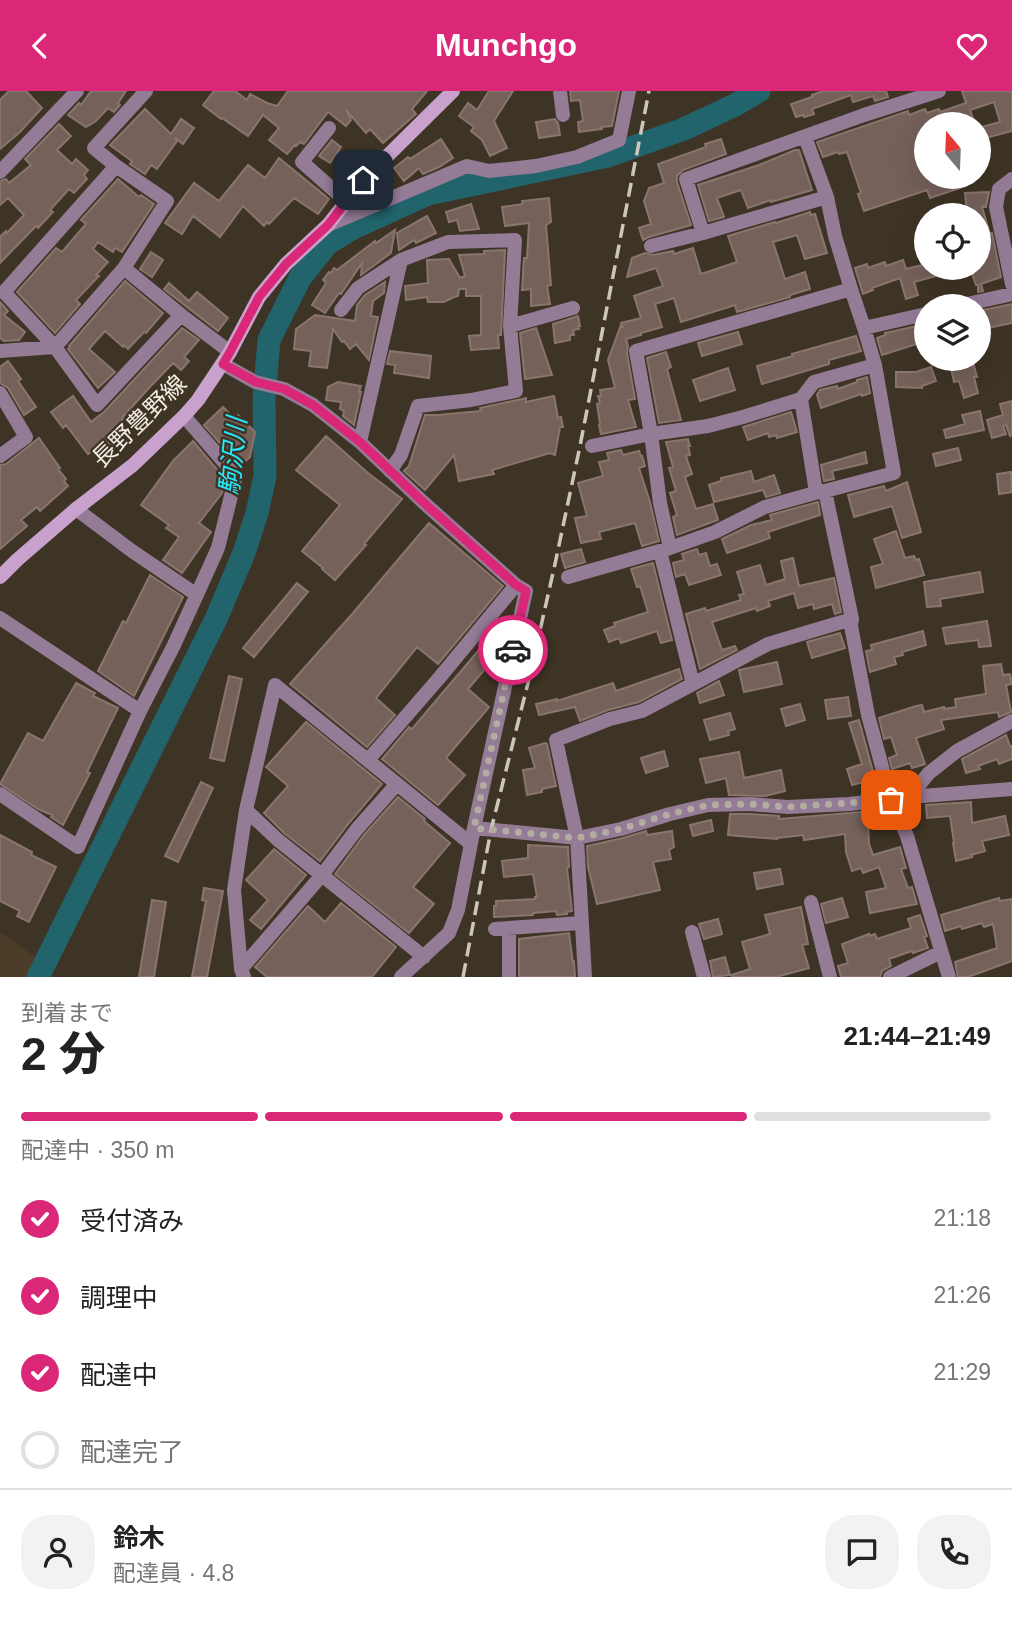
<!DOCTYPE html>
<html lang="ja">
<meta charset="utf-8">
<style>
:root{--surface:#fff;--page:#f2f2f2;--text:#222;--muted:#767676;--line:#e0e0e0;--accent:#db2777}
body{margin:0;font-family:Arial,"Noto Sans JP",sans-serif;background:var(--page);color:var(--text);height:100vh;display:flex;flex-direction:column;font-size:26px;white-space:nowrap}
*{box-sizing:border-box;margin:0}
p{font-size:23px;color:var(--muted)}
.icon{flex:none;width:38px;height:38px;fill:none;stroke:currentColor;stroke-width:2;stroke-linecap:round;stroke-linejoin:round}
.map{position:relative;height:886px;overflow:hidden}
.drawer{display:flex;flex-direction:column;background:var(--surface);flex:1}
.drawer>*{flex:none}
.needle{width:46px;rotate:341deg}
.fabs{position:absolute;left:914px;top:21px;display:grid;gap:14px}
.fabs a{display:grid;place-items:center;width:77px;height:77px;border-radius:50%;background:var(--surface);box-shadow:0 7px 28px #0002;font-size:35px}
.pin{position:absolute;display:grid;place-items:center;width:60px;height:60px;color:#fff;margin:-30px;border-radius:14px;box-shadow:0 4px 10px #0006}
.courier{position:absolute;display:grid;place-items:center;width:70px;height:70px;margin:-35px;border:5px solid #db2777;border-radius:50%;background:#fff;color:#222;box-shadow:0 2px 9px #0007}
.head em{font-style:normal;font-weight:800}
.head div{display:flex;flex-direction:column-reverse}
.head{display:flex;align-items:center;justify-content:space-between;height:119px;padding:0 21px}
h1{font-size:46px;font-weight:800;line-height:52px}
.bar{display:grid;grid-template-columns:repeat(4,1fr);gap:10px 7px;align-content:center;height:84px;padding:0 21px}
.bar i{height:9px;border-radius:5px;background:var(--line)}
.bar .selected{background:var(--accent)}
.bar p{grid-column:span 4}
.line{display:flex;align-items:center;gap:18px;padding:0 21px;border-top:2px solid var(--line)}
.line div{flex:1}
.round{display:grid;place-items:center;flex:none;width:74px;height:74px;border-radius:28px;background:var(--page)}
ol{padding:0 21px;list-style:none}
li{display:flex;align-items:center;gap:21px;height:77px}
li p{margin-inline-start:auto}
li .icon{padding:7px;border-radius:50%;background:var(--accent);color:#fff;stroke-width:4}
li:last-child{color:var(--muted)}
li i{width:38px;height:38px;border:4px solid var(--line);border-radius:50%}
header{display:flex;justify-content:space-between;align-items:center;height:91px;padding:0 21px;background:var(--accent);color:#fff;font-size:32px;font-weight:800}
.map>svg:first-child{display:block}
</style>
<header><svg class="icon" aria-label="back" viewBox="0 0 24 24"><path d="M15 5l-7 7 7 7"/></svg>Munchgo<svg class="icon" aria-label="heart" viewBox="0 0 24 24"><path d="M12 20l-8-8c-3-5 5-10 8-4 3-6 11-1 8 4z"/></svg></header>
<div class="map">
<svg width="1012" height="886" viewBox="0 0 1012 886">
<rect width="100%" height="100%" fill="#3e3425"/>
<path fill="#4b3d28" d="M0,841L37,867L26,886H0Z"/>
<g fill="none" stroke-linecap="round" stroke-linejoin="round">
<path stroke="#21646c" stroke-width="23" d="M38,886L216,528L244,462L257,422L265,385L264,309L269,249L300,187L327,153L353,137L428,103L608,65L684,38L735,14L759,0"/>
</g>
<path fill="#75605a" stroke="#8a756e" stroke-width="2" d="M9,0H26L42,17L20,41L0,58V9Z
M91,0H126L118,12L120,14L114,21L108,17L96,30L86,36L68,24L79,12L81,14Z
M214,0H235L247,9L250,3L267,12L277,15L288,0H427L412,18L416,23L383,52L370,38L366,42L346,19L351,29L346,35L328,21L304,53L300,51L296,55L295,54L287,63L269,49L279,37L263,24L248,45L222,27L221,28L203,14Z
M489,0H513L494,30L507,57L490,65L482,49L471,40L474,36L459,25L468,12L477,19Z
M570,0H619L612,35L601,36L602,38L579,41L578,31L583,30L580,9L571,10Z
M823,0H886L888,6L875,10L873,5L853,11L851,4L812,18L814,23L804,26L803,24L796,26L791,13L812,6V4Z
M962,0H1012V40L978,49V37L1000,31L994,11L970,19L975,33H926V39L918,42L926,65V86H963L966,95L930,107L927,99L864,120L858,103L861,102L847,61L839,63L838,61L823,66L817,51L908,20L909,24L925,18L927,22L939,18L940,21L966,12Z
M145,18L171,43L181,28L194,37L183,53L175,47L177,50L157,78L151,74L145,83L130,73L132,70L110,54Z
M555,28L558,32L560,44L539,47L536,31Z
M59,33L71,45L57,59L72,73L76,68L88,79L84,84L87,88L74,102L69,98L50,119L53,121L38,137L36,135L0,172V146L6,140L7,142L24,124L8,107L0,114V90L6,88L9,92L31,74L25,68Z
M441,48L453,67L439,76L423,83L419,77L404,90L394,77L408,66L410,68Z
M721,48L726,63L683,79L677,85V91L691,134L649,146L643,149L639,137L651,133L644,110L649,97L664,92L658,73L706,56L705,53Z
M332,49L341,56L330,72L319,65Z
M795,59H799L812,99L771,111V109L748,117L741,99L717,107L724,126L709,130L698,94L759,74Z
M279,67L329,108L318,123L294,107L269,133L267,131L264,135L243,115L220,146L193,125L182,143L165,132L194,92L219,110L248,74L265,87Z
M118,88L139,106L141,104L154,113L122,161L115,157L113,161L98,151L93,158L108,171L96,184L99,185L76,209L80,213L55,242L17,201L56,157L62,161L86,133L81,129Z
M989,101L986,116H982L990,143L992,142L1001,186L981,193L983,200L978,201V194H976L971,180L978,178V124H967L965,102Z
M549,107L551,131L546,134L551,194L547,195L550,213L531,215V198L522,199L524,167H527L529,132L505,135L502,116L523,113L522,110Z
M471,113L479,138L460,140L457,129L449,131L446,121Z
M810,121L811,124L815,123L827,162L805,168L797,144L773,151L785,188L805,181L810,198L790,204V206L737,221L735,214L681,231L674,207L655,213L662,236L641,242V244L626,248L628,255L627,262L635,308L628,309L636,336L601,343L599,334L600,333L597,313L600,312L598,305H601L600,299L615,297L608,269L621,234L623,237L621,232L641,227L634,205L663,195L656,177L627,186L632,167L645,162L653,164L673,160L674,163L693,157L701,183L737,171L728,145L775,131L776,132Z
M427,125L436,142L416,152L414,149L399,159L397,142Z
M395,139L391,162L361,184L362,172L341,203L339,202L325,222L312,214L326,192L323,189L329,181L331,182L334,177L337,179L375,150L376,152Z
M505,159L501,244H498L499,257L471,259L469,245L481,244V205H466V198H459L458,205L454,206L444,211H428L427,206L406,209L405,195L428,192L427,169L449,168L460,187L465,185L459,164L484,163V160Z
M151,161L163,169L152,186L140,178Z
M903,169L906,178L926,173V177H953L954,180L914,191L918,204L906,208L900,187L872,197L873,199L863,203L855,177L867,173L868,177L885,171L886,175Z
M125,190L163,222L146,242L144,241L128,258L124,254L123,256L105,240L89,258L115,281L98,297L68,258L70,256L69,255Z
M385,191L384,202L373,210L371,225L378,226L369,269L356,253L350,258L344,250L342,251L333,238L327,277L309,275L311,260L294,258L296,238L315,224L355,230L357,214L365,204Z
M169,192L189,210L197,201L228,227L218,240L164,198Z
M0,211L8,220L4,224L25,241L19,249L4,250L0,247Z
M1012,213V232L978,239V220Z
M578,225L580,235H578L579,238L573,239L574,244H570V249L555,252L553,233Z
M926,233V250L882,264L877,247L885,244V242Z
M182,237L199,249L184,266L189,270L181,279L173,272L148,298L122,327L123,328L106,344L112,351L104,357L101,353L88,363L66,334L63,337L51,321L73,305L91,331L104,321Z
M536,237L552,284L525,288L520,242Z
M738,241L742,253L702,265L698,252Z
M856,245L861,260L829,269V273L762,293L757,275L793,265L792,263Z
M390,260L431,265L429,287L394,282L395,274L387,273Z
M666,261L671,276L667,278L681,329L659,332L647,267Z
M949,268H972L977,286H974L978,302L964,307L959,290L954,291Z
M8,270L21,288L18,290L36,316L24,324L8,297L0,292V276Z
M931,276L936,290L922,295V297L896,296V281H916Z
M728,277L735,299L700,310L693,289Z
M867,286L870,302L862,305L861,303L821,317L817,304L820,299L837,295L838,298L857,291V289Z
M338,291L361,295L359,301H361L354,334L343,325L344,320L340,318L341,311L326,309L328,296Z
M554,305L558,327L561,326L563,336H560L555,364L550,362L492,379L494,383L459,390L454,364L425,399L404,380L409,375L425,324H438L481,320L480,317L522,308L526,307V311Z
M1012,310V344L1010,345L1006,334L1003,335L1006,343L992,347L987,329L1003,324L1000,313Z
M223,316L234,327L238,324L255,341L250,366L240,375L204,334Z
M980,320L984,339L946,347L944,339L965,333L962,324Z
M791,321L797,341L777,347L776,344L769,346L768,342L748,349L743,336Z
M326,345L368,382L402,408L364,453L366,454L335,489L322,478L323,477L302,460L340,414L296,379Z
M39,347L60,377L58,378L66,388L64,390L68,395L40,420L37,416L21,429L27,435L0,458V374L6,373Z
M688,348L690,355H688L690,364L686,365L692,383L685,386L696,418L713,413L718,429L677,444L673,426L677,424L670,402L676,400L669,377L673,376L666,351Z
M193,350L225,388L222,402L199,432L211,441L182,482L163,469L179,446L166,437L169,434L141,414L173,370Z
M958,357L961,369L936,375L933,363Z
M621,359L623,364L639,360L641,365H642L645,375L639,377L650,411L659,450L642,455L635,432L599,441L601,448L581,452L575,427L587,425L578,392L603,385L599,371L609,369L607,362Z
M865,361L867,372L832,380L834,388L824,390L821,374Z
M751,380L754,391L774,384L780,402L766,406L763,399L714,411L709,394L721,390V387Z
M1011,381L1012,401L999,403L997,383Z
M907,391L921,441L902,447L892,415L854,426L848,404L884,395L886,400Z
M818,411L820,424L768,441L770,447L727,462L722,448L751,434L772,429L770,424Z
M429,432L503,495L438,573L417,556L376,607L395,624L367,656L290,593L353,522Z
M896,440L905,467L914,465L916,469L919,468L924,484L876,497L871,476L883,473L874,448Z
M581,458L585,471L565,477L561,463Z
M697,458L699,464L706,462L710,475L717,473L721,484L689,494L685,483L676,486L673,472L684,469L682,463Z
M793,467L799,495L834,487L841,521L835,523L832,513L814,518L813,513L798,517L794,502L768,510L770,515L757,520L756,517L712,531L722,559L735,555L737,559L700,578L686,523L705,517L706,520L741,509L739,504L744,503L737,481L760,474L766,494L785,488L781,470Z
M653,472L672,549L661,552L657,540L621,552L619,547L609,551L604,539L615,535L614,532L648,521L640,495L637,496L631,478Z
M980,481L983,501L940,508L941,515L927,516L924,491Z
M150,484L183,506L134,605L98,580L123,530L126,532Z
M297,492L308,501L254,566L243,557Z
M987,530L991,555L979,556L978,549L946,553L943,537Z
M923,540L926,554L902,561L903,564L894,566L896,573L870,581L866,560L872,559L871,554Z
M840,542L845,557L812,567L807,551Z
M484,553L497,564L468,598L489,616L446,667L465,684L438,714L382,668L409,636L412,638Z
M777,571L782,593L744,601L739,579Z
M1001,573L1003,584L1010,583L1012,593L1006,594L1011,621L999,626L998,621L941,629L944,638L916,647L925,673L912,677L910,672L892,678L889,667L897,664L891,646L884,648L879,627L916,615L922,614L924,621L944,616V618L956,616L955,608L986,603L983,575Z
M679,578L682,588L639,611L608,619L580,630L575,616L539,624L536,613L557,608V610L613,592L616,600Z
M229,585L242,588L224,670L210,667Z
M719,590L724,604L700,612L697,602Z
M76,592L95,602L93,605L118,617L87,681L90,682L63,734L51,726L52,724L38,718L0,693L28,642L43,650Z
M848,606L851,625L828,628L825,609Z
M800,613L805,629L786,635L781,618Z
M730,622L735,638L728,640L729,644L710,649L704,629Z
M859,629L875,688L852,694L847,678L862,673L849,632Z
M306,631L382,693L349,732L320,770L284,742L264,722L288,695L266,676Z
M1006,644L1010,655H1012V668L999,673L997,668L978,675L980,678L966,682L962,668Z
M545,652L547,653L556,695L542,698V701L527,704L523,679L535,677L529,657Z
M664,660L668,675L646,682L641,667Z
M739,661L744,687L781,679L785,700L765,705L729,704L726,687L706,692L700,668Z
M201,691L213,697L178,771L165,765Z
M398,706L425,728L424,730L450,752L413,796L434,813L409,842L335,783L364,744Z
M971,711L972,732L1005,725L1009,744L982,750L985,760L971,764L972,766L956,770L953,752H954L950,725L927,727L926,714Z
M885,719L889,728L868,732L869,753L873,764L900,756L906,777L901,778L908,797L912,796L917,813L870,822L866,801L886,797L879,776L863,782L861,777L852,780L846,761L845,743L804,749L803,744L777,747V748L728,744L730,723H750L779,725V728Z
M711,729L713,740L693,745L690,734Z
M646,740L647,744L672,740L674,756L669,759L671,768L653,771L660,799L597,813L588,776L587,755L623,747Z
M0,744L32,761L31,764L56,776L29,831L17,825L20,820L0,810Z
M528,754L568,756L569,776L567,777L572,820L567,821V823L557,824L556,820L533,822V824L494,826V815H496V810L535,808V806H537L533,783L504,786L502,770L528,767Z
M274,758L306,784L261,838L250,829L268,809L246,789Z
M780,778L783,793L757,798L754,782Z
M204,797L223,800L207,886H192L206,810L202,809Z
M842,807L848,826L826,832L821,813Z
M999,807L1000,810L1012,808V870L968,886H958L955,871L997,857L993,833L984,836L982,832L962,838L961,835L945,840L941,824Z
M152,809L166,811L154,886H139Z
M341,812L396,856L372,886H267L255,876L308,815L325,831Z
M801,816L808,853L802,854L809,877L776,886H732L731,884L750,878L742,851L770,843L765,824Z
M920,824L927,845L924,846L928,857L913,862L912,860L889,868L891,875L882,880L880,886H841L838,875L848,872L842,853L869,843V845L875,843L877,848L911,837L908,828Z
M718,828L722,843L704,848L699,833Z
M569,842L573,872L574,871L575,886H519V848Z
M725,866L730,884L713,886L710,870Z"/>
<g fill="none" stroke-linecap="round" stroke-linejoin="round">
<path stroke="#947b96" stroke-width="14" d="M146,0L94,57L116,75L167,110L124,177L181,224L230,261
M560,0L563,24
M329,37L302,71L347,111
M116,75L4,201L55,256L97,314L181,224
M0,81L77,0
M1012,88L999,98L996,116L1012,193
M328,134L467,75L489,80L536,75L577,66L619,49L629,0
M703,142L686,88L864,24L939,0
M651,155L703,142L827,106
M851,198L864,237
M958,215L1012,203
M341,219L358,197L401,169
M926,223L864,237L875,274L894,382L825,400L852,528L851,535L868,624L891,709L907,745L949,886
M510,235L573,217
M0,260L55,256L124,177
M223,273L255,291L284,298L313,314L360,351L423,411L516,494L526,500L474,737L458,819L449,842L401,886
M0,302L26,346L0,365
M801,308L814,291L875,274
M360,351L401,169L448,151L515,149L510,235L516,300L471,309L418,315L401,364L390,380
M592,355L651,343L708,335L743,326L801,308L816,401
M76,418L132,460L197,504
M670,457L715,441L765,416L822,400
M660,460L693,593L768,553L852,528
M568,486L670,457L660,412L651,343L636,260L851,198L835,145L827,106L805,46
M0,527L140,620
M368,669L440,586L516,494
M0,703L78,756L140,620L174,554L218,457L236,385L184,325
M909,706L929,682L957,660L1012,630
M246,719L278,749L424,866
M474,737L577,747L621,738L670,723L708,714L750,713L788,716L849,713L909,706L1012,698
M811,811L830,886
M495,838L581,832
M692,841L704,886
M241,878L322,784L357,738L396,694
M244,886L241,878L234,799L246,719L275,594L471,753
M509,886V838
M585,886L577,747L556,649L610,628L642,620L693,593
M890,886L941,861"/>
<path stroke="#c9a1cd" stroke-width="14" d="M0,486L17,469L76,418L133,374L184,325L198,309L230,261L259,206L286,173L328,134L363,89L453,0"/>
<path stroke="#cdc6bb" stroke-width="3.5" stroke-dasharray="14 7" stroke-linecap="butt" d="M463,886L491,739L530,584L555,473L580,355L649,0"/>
</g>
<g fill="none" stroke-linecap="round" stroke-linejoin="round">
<path stroke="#b3aca0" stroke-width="7" stroke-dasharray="0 12.6" d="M513,559L474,737L577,747L621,738L670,723L708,714L750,713L788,716L891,709"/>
<path stroke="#db2777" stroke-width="9" d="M363,89L328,134L286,173L259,206L230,261L223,273L256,291L284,298L313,314L360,351L423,411L516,494L526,500L513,559"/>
</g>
<g text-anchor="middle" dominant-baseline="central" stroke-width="5" stroke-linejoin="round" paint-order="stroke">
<g font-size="24" fill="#f2ece2" stroke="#3e3425">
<text transform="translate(139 330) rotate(-44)">長野豊野線</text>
</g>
<g font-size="26" font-style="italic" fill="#25e9fc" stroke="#3e3425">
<text transform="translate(233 365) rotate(-84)">駒沢川</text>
</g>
</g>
</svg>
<div class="fabs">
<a><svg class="needle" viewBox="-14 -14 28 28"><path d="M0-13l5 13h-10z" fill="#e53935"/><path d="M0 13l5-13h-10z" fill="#767676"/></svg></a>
<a><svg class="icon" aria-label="locate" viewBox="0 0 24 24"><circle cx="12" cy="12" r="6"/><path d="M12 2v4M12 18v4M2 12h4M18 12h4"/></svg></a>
<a><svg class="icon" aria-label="layers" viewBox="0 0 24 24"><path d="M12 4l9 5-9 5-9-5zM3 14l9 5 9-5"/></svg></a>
</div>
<div class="pin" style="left:891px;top:709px;background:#ea580c"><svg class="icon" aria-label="bag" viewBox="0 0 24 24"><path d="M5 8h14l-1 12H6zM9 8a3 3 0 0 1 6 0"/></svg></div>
<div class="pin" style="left:363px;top:89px;background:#1f2937"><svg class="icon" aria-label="home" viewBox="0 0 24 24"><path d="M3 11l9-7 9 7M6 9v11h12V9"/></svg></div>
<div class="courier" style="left:513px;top:559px"><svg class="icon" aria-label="car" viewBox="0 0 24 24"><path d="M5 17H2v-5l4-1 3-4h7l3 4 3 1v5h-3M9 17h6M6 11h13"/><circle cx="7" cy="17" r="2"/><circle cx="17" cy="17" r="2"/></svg></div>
</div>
<section class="drawer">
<div class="head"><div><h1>2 分</h1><p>到着まで</p></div><em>21:44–21:49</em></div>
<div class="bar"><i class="selected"></i><i class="selected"></i><i class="selected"></i><i></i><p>配達中 · 350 m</p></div>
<ol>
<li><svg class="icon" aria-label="check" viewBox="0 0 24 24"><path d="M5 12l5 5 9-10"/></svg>受付済み<p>21:18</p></li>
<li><svg class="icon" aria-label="check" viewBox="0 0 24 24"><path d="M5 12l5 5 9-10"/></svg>調理中<p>21:26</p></li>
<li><svg class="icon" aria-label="check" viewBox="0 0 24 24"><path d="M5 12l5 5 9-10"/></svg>配達中<p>21:29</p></li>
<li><i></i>配達完了</li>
</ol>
<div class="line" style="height:126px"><a class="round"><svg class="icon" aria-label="person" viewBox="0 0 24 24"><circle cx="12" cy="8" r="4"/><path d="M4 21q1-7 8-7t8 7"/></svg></a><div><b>鈴木</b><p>配達員 · 4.8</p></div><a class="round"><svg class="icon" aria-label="chat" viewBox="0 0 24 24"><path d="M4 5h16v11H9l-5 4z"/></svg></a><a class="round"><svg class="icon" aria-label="phone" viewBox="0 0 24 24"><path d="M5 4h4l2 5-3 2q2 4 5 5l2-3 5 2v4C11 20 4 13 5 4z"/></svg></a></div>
</section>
